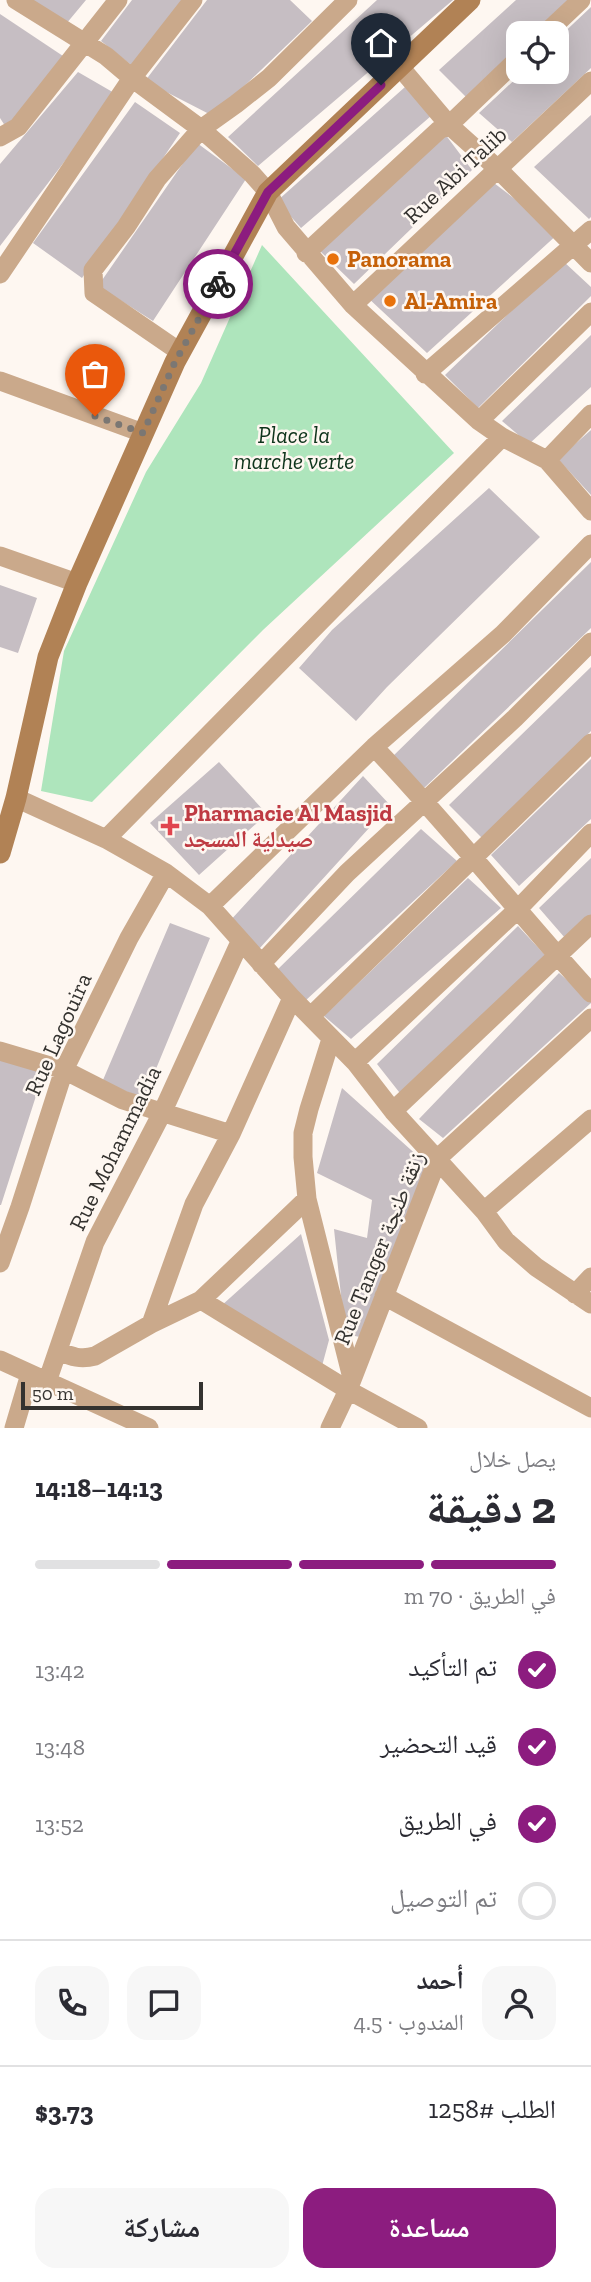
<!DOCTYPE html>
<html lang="ar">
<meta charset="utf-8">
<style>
:root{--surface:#fff;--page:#f7f7f7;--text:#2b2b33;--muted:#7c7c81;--line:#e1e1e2;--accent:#8c1c7f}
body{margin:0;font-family:"Zilla Slab","Noto Naskh Arabic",serif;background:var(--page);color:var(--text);direction:rtl;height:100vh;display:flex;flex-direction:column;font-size:26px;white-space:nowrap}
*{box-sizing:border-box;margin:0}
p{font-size:23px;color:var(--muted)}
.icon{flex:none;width:38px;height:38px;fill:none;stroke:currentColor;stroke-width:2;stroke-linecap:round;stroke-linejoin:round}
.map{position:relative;height:1428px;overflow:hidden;direction:ltr}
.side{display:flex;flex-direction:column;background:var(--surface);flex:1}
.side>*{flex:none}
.tools{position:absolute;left:506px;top:21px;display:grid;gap:14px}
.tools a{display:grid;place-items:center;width:63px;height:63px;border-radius:14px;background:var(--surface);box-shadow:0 7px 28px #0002;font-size:35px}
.scale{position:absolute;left:21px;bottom:18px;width:182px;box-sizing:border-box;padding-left:7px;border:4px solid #34322f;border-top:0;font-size:19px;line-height:24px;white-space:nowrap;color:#34322f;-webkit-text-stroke:5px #fef7f1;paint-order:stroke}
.pin{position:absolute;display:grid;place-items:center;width:60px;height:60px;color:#fff;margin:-72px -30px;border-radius:50% 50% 50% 0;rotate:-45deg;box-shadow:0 0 7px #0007}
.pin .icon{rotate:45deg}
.courier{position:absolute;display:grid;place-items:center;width:70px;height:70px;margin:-35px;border:5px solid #8c1c7f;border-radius:50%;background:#fff;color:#222;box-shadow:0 2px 9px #0007}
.headline em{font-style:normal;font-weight:700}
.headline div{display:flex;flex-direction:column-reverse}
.headline{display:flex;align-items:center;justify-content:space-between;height:119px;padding:0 35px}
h1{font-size:46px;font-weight:700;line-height:52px}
.bar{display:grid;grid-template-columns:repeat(4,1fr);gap:10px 7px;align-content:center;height:84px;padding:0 35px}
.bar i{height:9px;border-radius:5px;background:var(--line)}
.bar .on{background:var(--accent)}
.bar p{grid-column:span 4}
.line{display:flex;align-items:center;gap:18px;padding:0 35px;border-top:2px solid var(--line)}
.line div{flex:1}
.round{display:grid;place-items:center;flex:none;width:74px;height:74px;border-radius:21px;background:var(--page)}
ol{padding:0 35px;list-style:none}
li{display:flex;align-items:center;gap:21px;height:77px}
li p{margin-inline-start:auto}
li .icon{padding:7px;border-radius:50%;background:var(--accent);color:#fff;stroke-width:4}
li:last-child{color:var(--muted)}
li i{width:38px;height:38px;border:4px solid var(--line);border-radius:50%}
.button{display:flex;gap:14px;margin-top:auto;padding:14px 35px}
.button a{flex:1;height:80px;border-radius:21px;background:var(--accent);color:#fff;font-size:28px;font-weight:700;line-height:80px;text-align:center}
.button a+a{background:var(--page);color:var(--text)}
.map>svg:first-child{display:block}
</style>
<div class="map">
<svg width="591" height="1428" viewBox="0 0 591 1428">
<rect width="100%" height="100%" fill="#fef7f1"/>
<path fill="#aee5bc" d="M262,245L454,453L263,630L92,802L41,791L64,651L146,472L201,383Z"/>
<path fill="#c6bec3" d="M32,0H86L66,24Z
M132,0H183L135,68L101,41Z
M207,0H290L312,21L213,116L145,81Z
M377,0H453L258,166L228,137Z
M516,0H572L537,33H518V51L468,99L439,70Z
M591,7V68L512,142L479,113L523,72H556V40Z
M0,14L69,60L9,132L0,118Z
M78,72L116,94L0,246V164Z
M405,87L431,116L301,228L277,201Z
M135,102L180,133L82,278L33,243Z
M591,115V217L589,219L534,167Z
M445,134L472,170L354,284L319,250Z
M197,143L246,179L153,321L98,286Z
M494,183L559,233L427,353L366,296Z
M563,261L591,287V296L478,408L445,375Z
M591,335V387L529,444L502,421Z
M591,430V495L558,459Z
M489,488L540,537L387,687L356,721L299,668L332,630Z
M591,562V628L423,789L390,759Z
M0,585L37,598L18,653L0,647Z
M591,667V731L483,839L449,805Z
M591,759V819L519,886L491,855Z
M219,762L267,814L199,875L150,823Z
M363,776L390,805L259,949L228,923Z
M421,829L457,861L305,1001L276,971Z
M591,858V915L565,938L539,908Z
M468,878L501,908L351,1039L324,1016Z
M170,923L210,938L144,1098L111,1086L103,1080Z
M518,926L546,956L403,1097L377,1064Z
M559,973L591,1001V1003L443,1138L419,1119Z
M0,1060L44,1071L1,1205H0Z
M342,1088L430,1167L360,1337L345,1334L334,1229L367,1238L372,1200L317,1173Z
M301,1234L329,1340L322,1366L221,1306Z"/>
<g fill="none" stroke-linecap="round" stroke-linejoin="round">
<path stroke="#caa98b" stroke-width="19" d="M16,0L106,56L132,78L201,129L252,174L268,192L286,227L353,305L479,421L502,437L547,460L591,511
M546,33L581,0
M400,67L449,125L498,169L591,263
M0,137L18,127L118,0
M306,253L439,130L449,125L518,59
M0,274L132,78L193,0
M353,305L591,81
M180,352L94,293L93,270L126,227L157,179L201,129L236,104L269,78L348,0
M425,374L591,230
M0,381L143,433
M479,421L591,312
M547,460L591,414
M0,556L77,583
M374,747C450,826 517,912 591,993
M16,798L106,839L166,873L210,906L292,998L355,1062L393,1111L484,1211L506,1241L536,1267L591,1304
M106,839L502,437
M210,906L374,747L503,634L591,544
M261,964L347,873L515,718L591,642
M311,1016L591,743
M331,1039L309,1109L303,1133V1157L307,1199L352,1378
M0,1051L64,1070L123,1100L231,1134
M355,1062L517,910L591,833
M393,1111L591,924
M484,1211L591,1119
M0,1263L20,1207L64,1070L129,938L166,873
M575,1294L591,1277
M384,1296L591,1408
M201,1300L348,1390L418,1428
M151,1324L194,1204L231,1134L292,998
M59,1351C72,1357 81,1360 95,1356L151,1324L201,1300L307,1199
M0,1360L149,1428
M47,1382L95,1242L162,1113L240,942
M14,1428L30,1374
M330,1428L348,1390L438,1158L591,1018"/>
<path stroke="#b18255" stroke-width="21" d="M0,853L16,798L48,657L77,583L175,362L268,192L470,0"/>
</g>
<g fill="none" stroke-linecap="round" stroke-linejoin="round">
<path stroke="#7b7773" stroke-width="7" stroke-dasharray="0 12.6" d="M95,416L143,433L175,362L218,284"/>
<path stroke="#8c1c7f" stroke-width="9" d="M218,284L268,192L381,85"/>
</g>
<g fill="#e8710a" stroke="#fef7f1" stroke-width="2.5">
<circle cx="333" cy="259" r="7"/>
<circle cx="390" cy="301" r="7"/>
</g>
<path fill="#e0444e" stroke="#fef7f1" stroke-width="2.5" d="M166.5 815.5h7v7h7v7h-7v7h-7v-7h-7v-7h7z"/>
<g text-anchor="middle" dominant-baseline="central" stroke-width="5" stroke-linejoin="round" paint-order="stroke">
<g font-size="23" fill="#34322f" stroke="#fef7f1">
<text transform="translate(455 175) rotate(-43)">Rue Abi Talib</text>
<text transform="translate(58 1034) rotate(-66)">Rue Lagouira</text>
<text transform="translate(115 1148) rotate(-64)">Rue Mohammadia</text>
<text transform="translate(379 1248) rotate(-68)">Rue Tanger زنقة طنجة</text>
</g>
<g font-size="23" font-weight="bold" fill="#c56008" stroke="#fef7f1" text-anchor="start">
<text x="347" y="259">Panorama</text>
<text x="404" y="301">Al-Amira</text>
</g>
<g font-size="23" font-style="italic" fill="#0e341b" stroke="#fef7f1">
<text x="294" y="435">Place la<tspan x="294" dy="26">marche verte</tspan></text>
</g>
<g font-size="23" font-weight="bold" fill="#be3a42" stroke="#fef7f1" text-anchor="start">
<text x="184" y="813">Pharmacie Al Masjid<tspan x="184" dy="26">صيدلية المسجد</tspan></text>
</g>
</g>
</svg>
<div class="tools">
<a><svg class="icon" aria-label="locate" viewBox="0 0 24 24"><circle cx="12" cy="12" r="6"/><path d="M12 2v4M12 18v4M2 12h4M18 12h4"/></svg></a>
</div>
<div class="scale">50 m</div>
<div class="pin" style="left:95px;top:416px;background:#ea580c"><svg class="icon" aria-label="bag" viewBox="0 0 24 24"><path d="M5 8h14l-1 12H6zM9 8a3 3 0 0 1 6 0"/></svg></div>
<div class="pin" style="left:381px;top:85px;background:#1f2937"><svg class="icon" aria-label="home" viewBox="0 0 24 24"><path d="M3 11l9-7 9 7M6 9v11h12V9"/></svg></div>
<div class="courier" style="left:218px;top:284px"><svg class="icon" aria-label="bike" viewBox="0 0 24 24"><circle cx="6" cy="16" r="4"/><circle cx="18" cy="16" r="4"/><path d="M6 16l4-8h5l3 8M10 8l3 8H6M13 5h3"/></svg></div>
</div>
<section class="side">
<div class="headline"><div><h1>2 دقيقة</h1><p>يصل خلال</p></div><em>14:13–14:18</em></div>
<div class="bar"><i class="on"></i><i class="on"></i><i class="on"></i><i></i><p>في الطريق · 70 m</p></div>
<ol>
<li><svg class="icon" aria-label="check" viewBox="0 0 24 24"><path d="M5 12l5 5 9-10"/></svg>تم التأكيد<p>13:42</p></li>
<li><svg class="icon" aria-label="check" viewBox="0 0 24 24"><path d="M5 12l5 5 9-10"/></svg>قيد التحضير<p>13:48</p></li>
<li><svg class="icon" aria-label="check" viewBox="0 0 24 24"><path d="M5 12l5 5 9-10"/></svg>في الطريق<p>13:52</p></li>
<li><i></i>تم التوصيل</li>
</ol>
<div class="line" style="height:126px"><a class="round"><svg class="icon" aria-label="person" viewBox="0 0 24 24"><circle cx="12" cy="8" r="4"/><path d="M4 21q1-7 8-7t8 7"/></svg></a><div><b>أحمد</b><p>المندوب · 4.5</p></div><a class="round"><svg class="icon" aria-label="chat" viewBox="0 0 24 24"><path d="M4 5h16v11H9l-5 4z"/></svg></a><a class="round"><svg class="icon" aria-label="phone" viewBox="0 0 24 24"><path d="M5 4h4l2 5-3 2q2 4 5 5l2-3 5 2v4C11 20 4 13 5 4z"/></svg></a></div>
<div class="line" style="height:91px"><div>الطلب #1258</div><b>$3.73</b></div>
<div class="button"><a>مساعدة</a><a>مشاركة</a></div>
</section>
